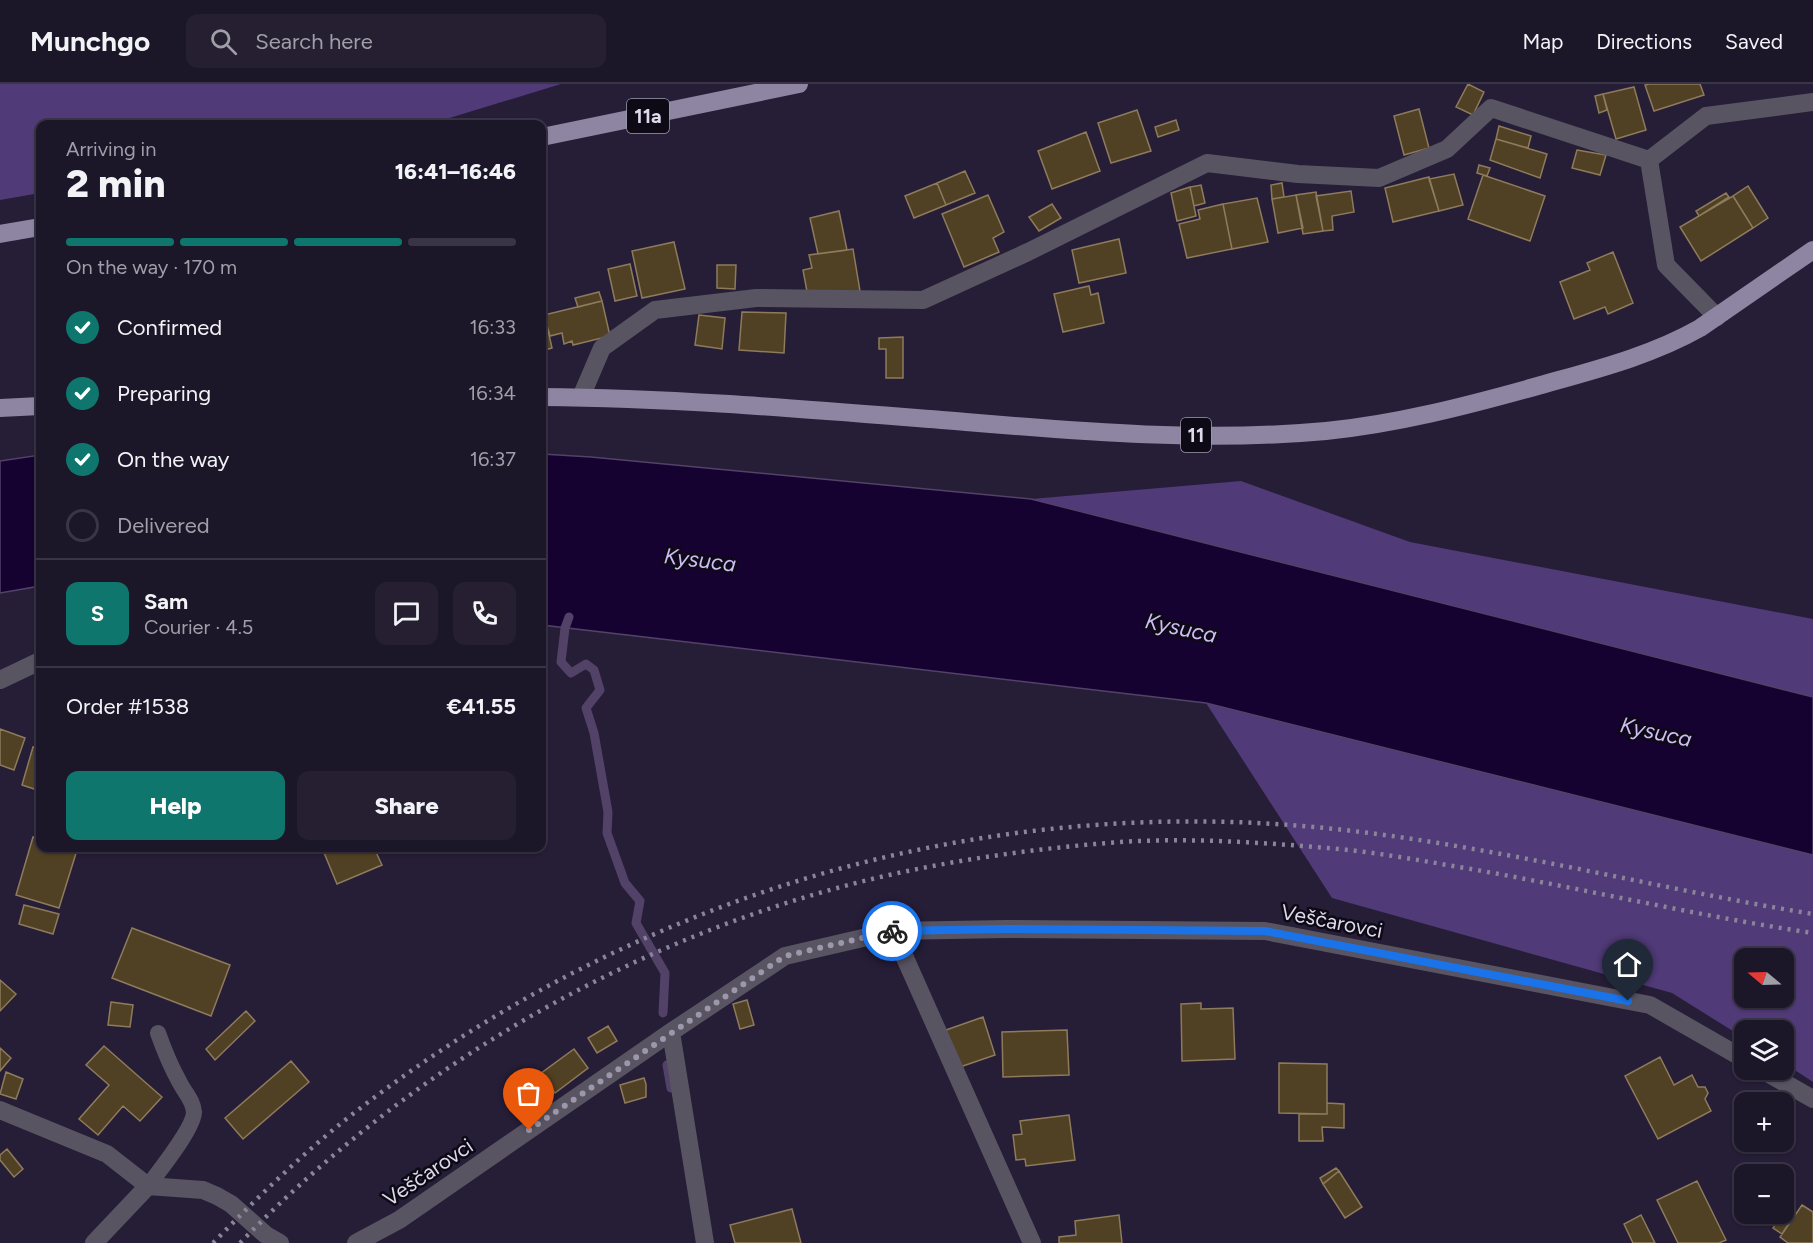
<!DOCTYPE html>
<meta charset="utf-8">
<style>
:root{--surface:#1c1629;--page:#251f31;--text:#f1f3f6;--muted:#a09fa8;--line:#3a3546;--accent:#0f766e}
body{margin:0;font-family:Figtree,sans-serif;background:var(--page);color:var(--text);height:100vh;display:flex;flex-direction:column;font-size:22px;white-space:nowrap}
*{box-sizing:border-box;margin:0}
p{font-size:20px;color:var(--muted)}
.icon{flex:none;width:33px;height:33px;fill:none;stroke:currentColor;stroke-width:2;stroke-linecap:round;stroke-linejoin:round}
.map{position:relative;flex:1;overflow:hidden}
.details{position:absolute;left:36px;top:36px;width:510px;height:732px;display:flex;flex-direction:column;background:var(--surface);border-radius:12px;box-shadow:0 2px 4px #0004,0 0 0 2px var(--line)}
.details>*{flex:none}
.needle{width:39px;rotate:289deg}
.tools{position:absolute;left:1734px;top:864px;display:grid;gap:12px}
.tools a{display:grid;place-items:center;width:60px;height:60px;border-radius:12px;background:var(--surface);box-shadow:0 2px 4px #0004,0 0 0 2px var(--line);font-size:30px}
.pin{position:absolute;display:grid;place-items:center;width:51px;height:51px;color:#fff;margin:-62px -26px;border-radius:50% 50% 50% 0;rotate:-45deg;box-shadow:0 0 6px #0007}
.pin .icon{rotate:45deg}
.courier{position:absolute;display:grid;place-items:center;width:60px;height:60px;margin:-30px;border:4px solid #1a73e8;border-radius:50%;background:#fff;color:#222;box-shadow:0 2px 8px #0007}
.headline em{font-style:normal;font-weight:800}
.headline div{display:flex;flex-direction:column-reverse}
.headline{display:flex;align-items:center;justify-content:space-between;height:102px;padding:0 30px}
h1{font-size:39px;font-weight:800;line-height:45px}
.bar{display:grid;grid-template-columns:repeat(4,1fr);gap:9px 6px;align-content:center;height:72px;padding:0 30px}
.bar i{height:8px;border-radius:4px;background:var(--line)}
.bar .selected{background:var(--accent)}
.bar p{grid-column:span 4}
.line{display:flex;align-items:center;gap:15px;padding:0 30px;border-top:2px solid var(--line)}
.line div{flex:1}
.round{display:grid;place-items:center;flex:none;width:63px;height:63px;border-radius:12px;background:var(--page)}
ol{padding:0 30px;list-style:none}
li{display:flex;align-items:center;gap:18px;height:66px}
li p{margin-inline-start:auto}
li .icon{padding:6px;border-radius:50%;background:var(--accent);color:#fff;stroke-width:4}
li:last-child{color:var(--muted)}
li i{width:33px;height:33px;border:3px solid var(--line);border-radius:50%}
.button{display:flex;gap:12px;margin-top:auto;padding:12px 30px}
.button a{flex:1;height:69px;border-radius:12px;background:var(--accent);color:#fff;font-size:24px;font-weight:800;line-height:69px;text-align:center}
.button a+a{background:var(--page);color:var(--text)}
header{display:flex;align-items:center;gap:36px;box-sizing:border-box;height:84px;padding:0 30px;background:var(--surface);border-bottom:2px solid var(--line)}
header strong{font-size:28px}
nav{display:flex;gap:33px;margin-inline-start:auto;font-size:21px}
.search{width:420px;height:54px;background:var(--page);display:flex;align-items:center;gap:15px;box-sizing:border-box;padding:0 21px;border-radius:12px;color:var(--muted);font-size:22px}
.map>svg:first-child{display:block}
</style>
<header>
<strong>Munchgo</strong>
<div class="search"><svg class="icon" aria-label="search" viewBox="0 0 24 24"><circle cx="10" cy="10" r="6"/><path d="M15 15l6 6"/></svg>Search here</div>
<nav><a>Map</a><a>Directions</a><a>Saved</a></nav>
</header>
<div class="map">
<svg width="1813" height="1159" viewBox="0 0 1813 1159">
<rect width="100%" height="100%" fill="#261d37"/>
<path fill="#503a77" fill-rule="evenodd" d="M0,0H561L430,40H40V109L0,116Z
M1241,397L1410,458L1813,535V613L1031,415Z
M1206,619L1813,771V998L1784,979V946H1744V954L1672,909L1332,814ZM1744,874H1784V914H1744Z"/>
<path fill="#160230" stroke="#524268" stroke-width="1.5" d="M542,370L591,373L1031,415L1813,613V771L1206,619L542,541Z
M40,371V502L0,509V377Z"/>
<g fill="none" stroke-linecap="round" stroke-linejoin="round">
<path stroke="#524268" stroke-width="9" d="M569,533L565,544L561,578L571,589L586,580L594,586L600,606L586,624L594,649L608,728L607,749L625,799L640,817L636,839L665,889L663,929
M667,981L671,1004"/>
</g>
<path fill="#514124" stroke="#8d7b5c" stroke-width="1.5" d="M1468,0L1484,8L1473,31L1456,23Z
M1649,0H1700L1704,11L1654,27L1645,1Z
M1634,3L1646,46L1616,55L1603,10Z
M1603,10L1607,26L1599,29L1595,12Z
M1419,25L1429,64L1404,71L1394,32Z
M1137,26L1151,67L1111,79L1098,39Z
M1176,36L1179,46L1158,53L1155,43Z
M1499,42L1531,52L1528,64L1496,55Z
M1086,48L1100,87L1052,105L1038,67Z
M1496,55L1547,70L1540,94L1490,76Z
M1577,66L1606,71L1600,91L1572,84Z
M1479,81L1490,84L1487,92L1477,89Z
M965,87L975,109L946,121L937,99Z
M1454,90L1463,121L1439,127L1429,95Z
M1483,91L1545,112L1530,157L1468,135Z
M1429,93L1439,127L1393,138L1385,104Z
M937,99L946,121L914,134L905,112Z
M1282,99L1284,113L1272,115L1271,101Z
M1201,101L1205,119L1194,122L1190,103Z
M1748,102L1768,134L1753,144L1733,112Z
M1190,103L1196,132L1177,137L1171,109Z
M1351,107L1354,128L1332,132L1333,146L1323,147L1316,112Z
M1316,108L1323,147L1303,150L1296,111Z
M1726,109L1729,113L1699,132L1696,127Z
M988,111L1004,148L993,154L999,168L964,183L942,130Z
M1296,111L1303,144L1278,149L1272,115Z
M1733,112L1753,144L1701,177L1680,143Z
M1257,114L1268,158L1232,165L1223,120Z
M1052,120L1061,134L1039,147L1029,133Z
M1223,120L1232,165L1187,174L1179,140L1200,135L1198,126Z
M839,127L847,166L818,170L810,134Z
M1119,155L1126,189L1079,199L1072,166Z
M674,158L685,205L642,214L632,167Z
M853,165L860,207L808,213L803,186L812,184L809,171Z
M1613,168L1633,219L1608,230L1605,223L1574,235L1560,198L1590,186L1587,179Z
M630,180L637,212L615,217L608,185Z
M717,181H736L735,205L717,204Z
M1089,202L1091,211L1098,209L1104,239L1063,248L1054,210Z
M599,208L602,217L578,223L575,214Z
M602,217L610,252L573,261L572,257L564,260L562,249L550,252L544,231Z
M742,228L786,229L784,269L739,266Z
M699,231L725,234L722,265L695,261Z
M548,246L552,264L542,267V248Z
M903,253V294H886V265H879V254Z
M0,645L25,654L14,686L0,681Z
M33,663L40,665V707L22,701Z
M33,753L40,755V764H69L77,766L59,824L16,811Z
M322,764H374L382,781L337,800Z
M24,821L59,830L53,850L19,840Z
M132,844L230,881L211,932L112,894Z
M0,896L16,910L0,927Z
M747,916L754,941L740,945L733,920Z
M111,918L133,921L130,943L108,941Z
M1201,919V925L1233,924L1235,975L1182,977L1181,920Z
M246,927L255,937L215,976L206,965Z
M983,933L995,971L960,983L946,946Z
M608,942L617,957L597,969L588,954Z
M1067,946L1069,991L1003,993L1002,948Z
M104,962L162,1013L140,1037L123,1022L98,1051L79,1035L109,1001L86,981Z
M0,964L11,974L0,987Z
M574,965L588,984L555,1009L540,990Z
M1660,973L1674,1001L1692,991L1698,1003H1705L1708,1009L1705,1015L1711,1027L1658,1055L1625,992Z
M291,977L309,998L243,1055L225,1034Z
M1279,979L1327,980V1030L1279,1029Z
M6,988L23,995L16,1015L0,1010Z
M644,994L646,1000V1013L625,1019L620,1001Z
M1327,1019L1344,1020V1044L1322,1043L1323,1057H1299V1030H1327Z
M1069,1031L1075,1076L1026,1082L1025,1075L1016,1076L1013,1051L1022,1050L1020,1037Z
M7,1065L23,1085L14,1093L0,1076V1071Z
M1336,1084L1339,1087L1323,1100L1320,1094Z
M1339,1087L1362,1123L1345,1134L1323,1100Z
M1697,1097L1726,1156L1719,1159H1678L1657,1116Z
M1802,1121L1813,1128V1159H1788L1780,1153Z
M792,1125L801,1159H735L730,1141Z
M1785,1127L1793,1133L1782,1150L1773,1144Z
M1119,1131L1122,1159H1059V1153L1076,1151L1075,1137Z
M1641,1131L1655,1159H1633L1624,1140Z"/>
<g fill="none" stroke-linecap="round" stroke-linejoin="round">
<path stroke="#585462" stroke-width="16" d="M148,1102C159,1087 194,1044 194,1028C193,1016 185,1009 180,999C171,983 164,966 158,949"/>
<path stroke="#585462" stroke-width="18" d="M1649,76L1706,32L1813,18
M581,313L602,264L655,226L756,214L923,216L1028,168L1207,79L1298,90L1379,94L1447,65L1491,24L1649,76L1666,181L1717,233
M0,596L40,577
M893,847L1032,1159
M671,948L705,1159
M1762,986L1813,1015
M0,1026L107,1070L148,1102L203,1106L217,1112L231,1120L266,1151L280,1159
M94,1159L148,1102
M356,1159L399,1136L671,948L785,872L893,847L1006,845L1265,847L1650,921L1744,975"/>
<path stroke="#8d85a1" stroke-width="18" d="M542,53L799,0
M0,150L40,143
M542,313C683,314 825,327 966,338C1085,348 1206,358 1326,347C1396,340 1466,322 1534,303C1590,287 1649,273 1700,244L1813,166
M0,324L40,322"/>
<path stroke="#8b859a" stroke-width="4.5" stroke-dasharray="3 6" stroke-linecap="butt" d="M213,1159C261,1110 311,1061 367,1019C645,808 986,708 1335,745C1496,762 1653,804 1813,830
M240,1159C415,978 643,847 889,791C961,775 1034,765 1107,759C1180,753 1255,758 1328,764C1376,768 1423,777 1471,785C1585,805 1698,832 1813,849"/>
</g>
<g fill="none" stroke-linecap="round" stroke-linejoin="round">
<path stroke="#9e97ac" stroke-width="6" stroke-dasharray="0 10.8" d="M529,1046L785,872L892,847"/>
<path stroke="#1a73e8" stroke-width="8" d="M892,847L1006,845L1265,847L1628,917"/>
</g>
<g text-anchor="middle" dominant-baseline="central" stroke-width="5" stroke-linejoin="round" paint-order="stroke">
<g fill="#0d0a15" stroke="#9f9bab" stroke-width="1.5">
<rect x="627" y="15" width="42" height="34" rx="4.5"/>
<rect x="1181" y="334" width="30" height="34" rx="4.5"/>
</g>
<g font-size="20" font-weight="bold" fill="#ded9eb">
<text x="648" y="32">11a</text>
<text x="1196" y="351">11</text>
</g>
<g font-size="21" fill="#ded9eb" stroke="#0d0a15">
<text transform="translate(1332 837) rotate(11)">Veščarovci</text>
<text transform="translate(428 1088) rotate(-34)">Veščarovci</text>
</g>
<g font-size="22" font-style="italic" fill="#cebcf7" stroke="#0d0a15">
<text transform="translate(700 476) rotate(7)">Kysuca</text>
<text transform="translate(1181 544) rotate(12)">Kysuca</text>
<text transform="translate(1656 648) rotate(12)">Kysuca</text>
</g>
</g>
</svg>
<div class="tools">
<a><svg class="needle" viewBox="-14 -14 28 28"><path d="M0-13l5 13h-10z" fill="#e53935"/><path d="M0 13l5-13h-10z" fill="#a09fa8"/></svg></a>
<a><svg class="icon" aria-label="layers" viewBox="0 0 24 24"><path d="M12 4l9 5-9 5-9-5zM3 14l9 5 9-5"/></svg></a>
<a>+</a>
<a>−</a>
</div>
<div class="pin" style="left:529px;top:1046px;background:#ea580c"><svg class="icon" aria-label="bag" viewBox="0 0 24 24"><path d="M5 8h14l-1 12H6zM9 8a3 3 0 0 1 6 0"/></svg></div>
<div class="pin" style="left:1628px;top:917px;background:#1f2937"><svg class="icon" aria-label="home" viewBox="0 0 24 24"><path d="M3 11l9-7 9 7M6 9v11h12V9"/></svg></div>
<div class="courier" style="left:892px;top:847px"><svg class="icon" aria-label="bike" viewBox="0 0 24 24"><circle cx="6" cy="16" r="4"/><circle cx="18" cy="16" r="4"/><path d="M6 16l4-8h5l3 8M10 8l3 8H6M13 5h3"/></svg></div>
<section class="details">
<div class="headline"><div><h1>2 min</h1><p>Arriving in</p></div><em>16:41–16:46</em></div>
<div class="bar"><i class="selected"></i><i class="selected"></i><i class="selected"></i><i></i><p>On the way · 170 m</p></div>
<ol>
<li><svg class="icon" aria-label="check" viewBox="0 0 24 24"><path d="M5 12l5 5 9-10"/></svg>Confirmed<p>16:33</p></li>
<li><svg class="icon" aria-label="check" viewBox="0 0 24 24"><path d="M5 12l5 5 9-10"/></svg>Preparing<p>16:34</p></li>
<li><svg class="icon" aria-label="check" viewBox="0 0 24 24"><path d="M5 12l5 5 9-10"/></svg>On the way<p>16:37</p></li>
<li><i></i>Delivered</li>
</ol>
<div class="line" style="height:108px"><b class="round" style="background:var(--accent);color:#fff">S</b><div><b>Sam</b><p>Courier · 4.5</p></div><a class="round"><svg class="icon" aria-label="chat" viewBox="0 0 24 24"><path d="M4 5h16v11H9l-5 4z"/></svg></a><a class="round"><svg class="icon" aria-label="phone" viewBox="0 0 24 24"><path d="M5 4h4l2 5-3 2q2 4 5 5l2-3 5 2v4C11 20 4 13 5 4z"/></svg></a></div>
<div class="line" style="height:78px"><div>Order #1538</div><b>€41.55</b></div>
<div class="button"><a>Help</a><a>Share</a></div>
</section>
</div>
